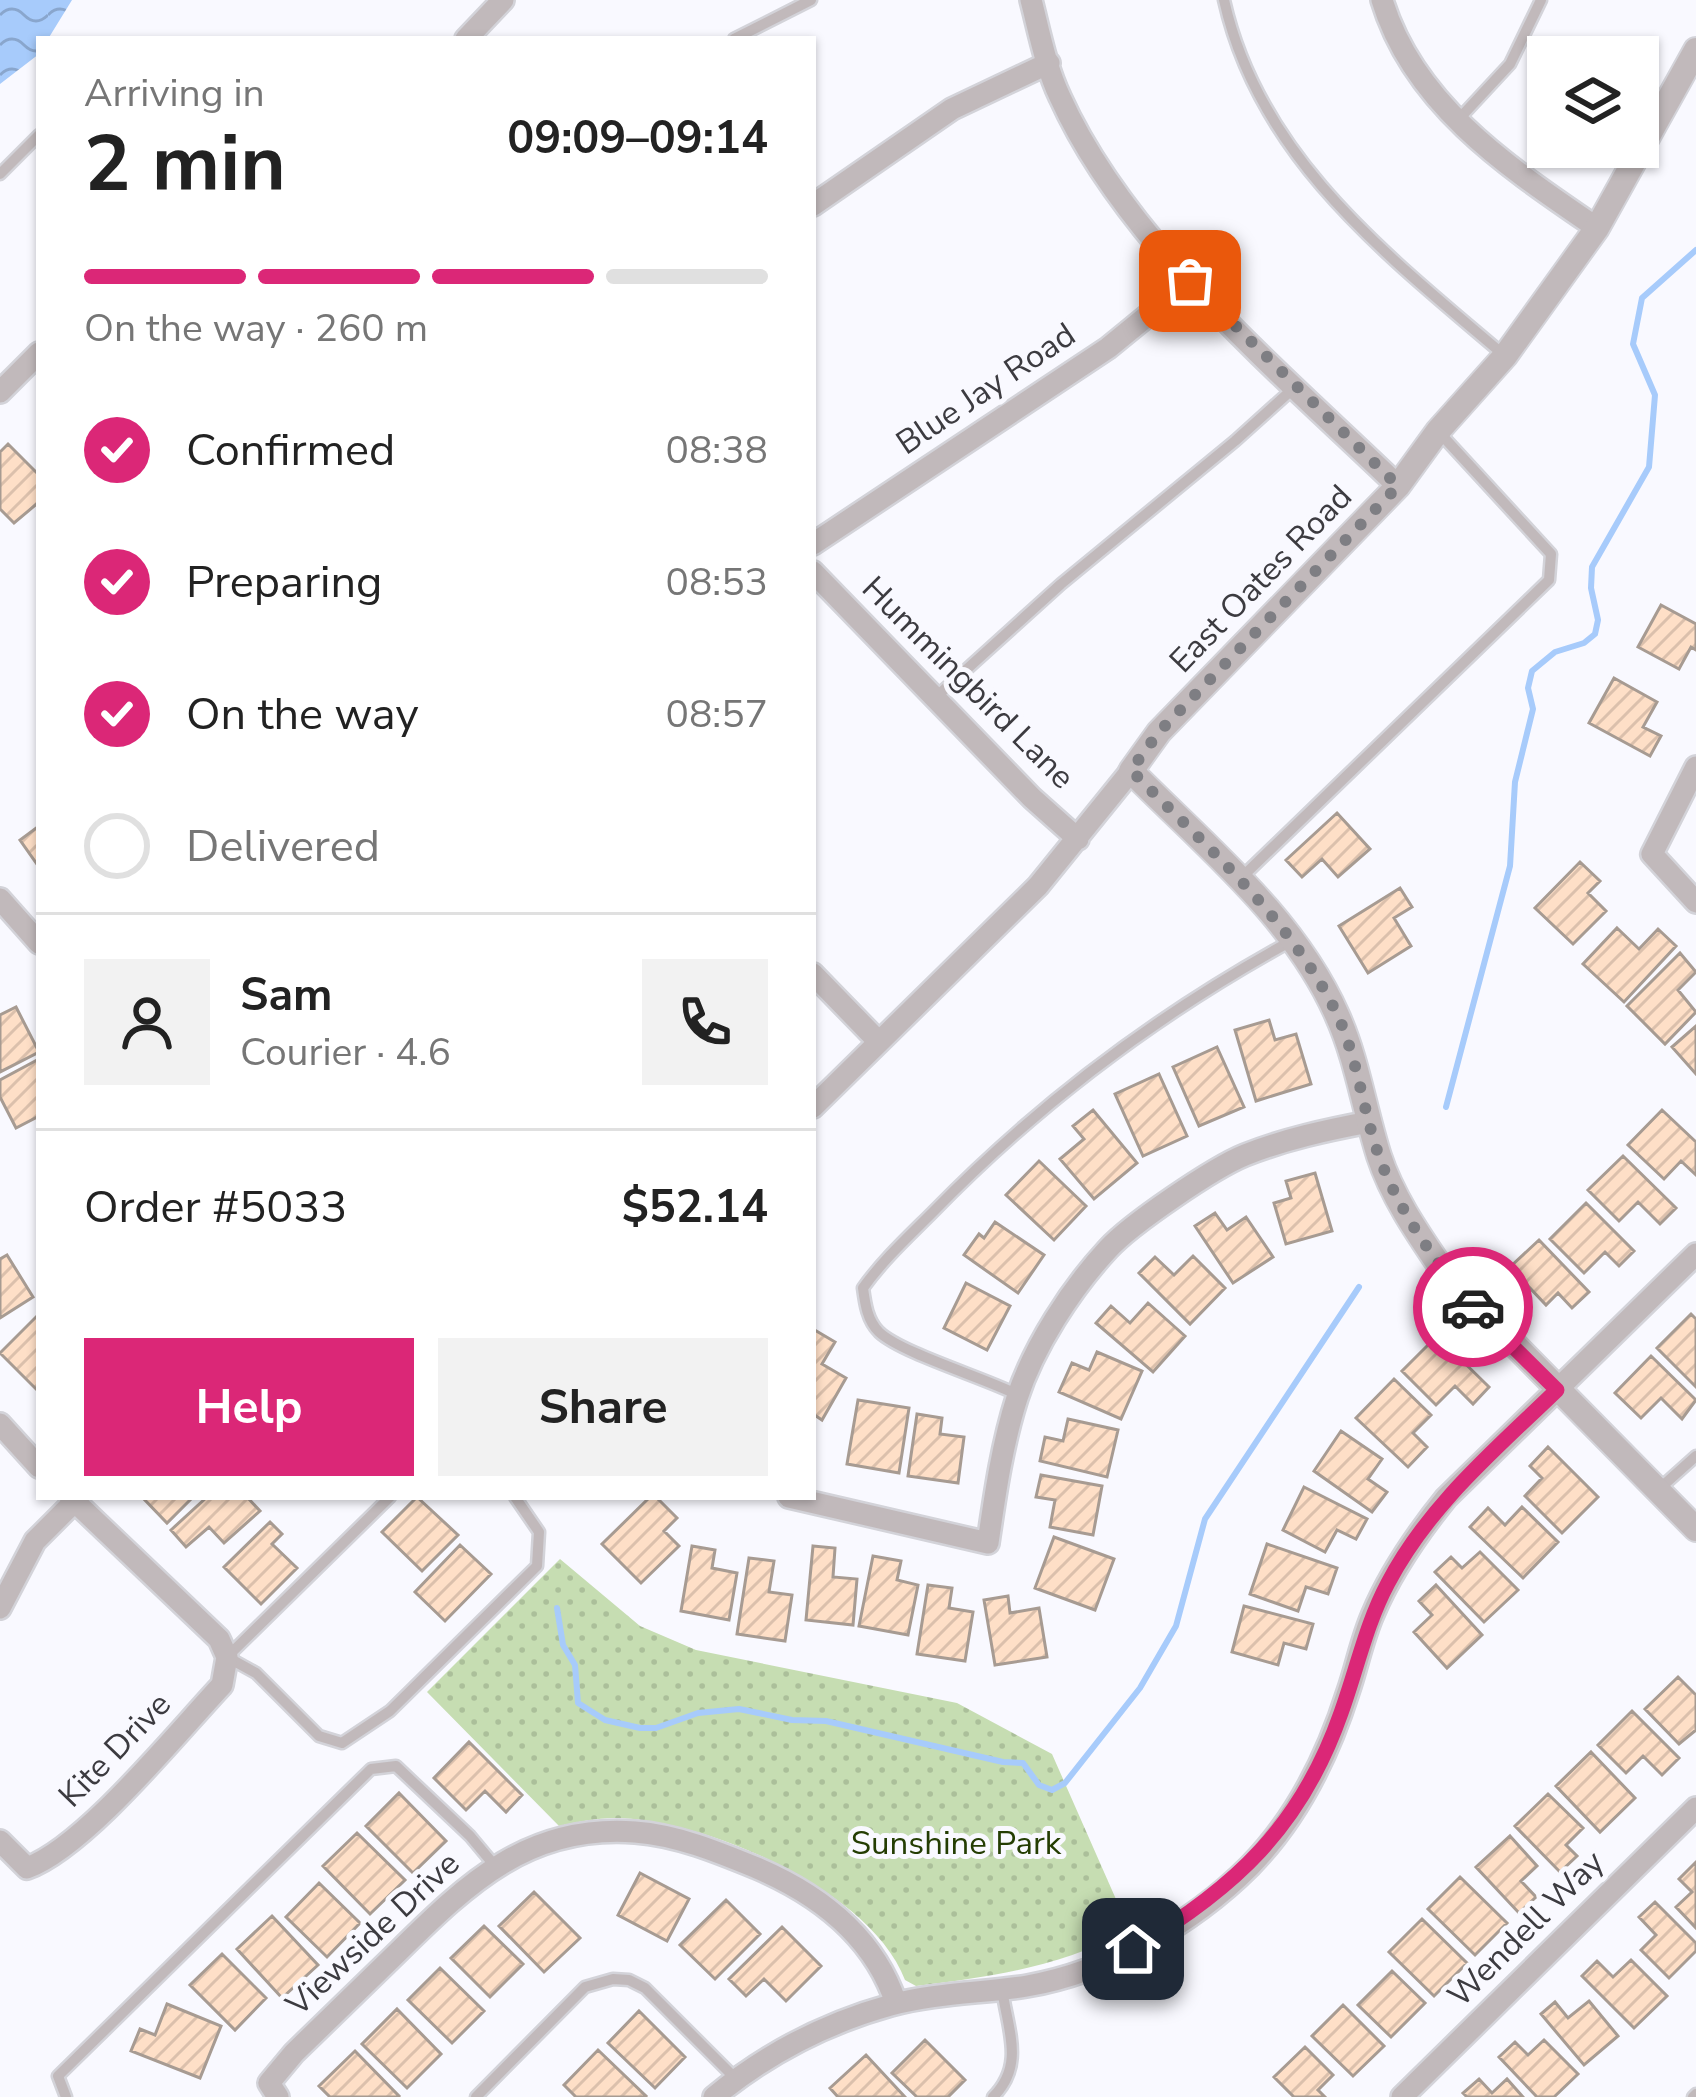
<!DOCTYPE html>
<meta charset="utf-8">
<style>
:root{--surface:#fff;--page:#f2f2f2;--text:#222;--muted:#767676;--line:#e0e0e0;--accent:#db2777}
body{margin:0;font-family:"Nunito Sans",sans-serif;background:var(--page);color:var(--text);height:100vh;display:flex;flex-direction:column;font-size:45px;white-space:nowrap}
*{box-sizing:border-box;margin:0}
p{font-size:39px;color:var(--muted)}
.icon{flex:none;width:66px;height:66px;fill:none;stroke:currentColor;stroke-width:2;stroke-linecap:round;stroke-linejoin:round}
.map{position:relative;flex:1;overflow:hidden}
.panel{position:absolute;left:36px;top:36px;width:780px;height:1464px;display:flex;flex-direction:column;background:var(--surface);border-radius:0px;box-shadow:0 3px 9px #0004}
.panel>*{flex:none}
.buttons{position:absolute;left:1527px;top:36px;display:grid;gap:24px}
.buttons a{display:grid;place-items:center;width:132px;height:132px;border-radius:0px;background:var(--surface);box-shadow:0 3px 9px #0004;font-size:60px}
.pin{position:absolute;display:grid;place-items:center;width:102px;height:102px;color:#fff;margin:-51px;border-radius:24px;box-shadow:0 6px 18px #0006}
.courier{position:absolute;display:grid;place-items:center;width:120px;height:120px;margin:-60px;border:9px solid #db2777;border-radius:50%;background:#fff;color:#222;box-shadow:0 3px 15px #0007}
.headline em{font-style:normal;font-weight:700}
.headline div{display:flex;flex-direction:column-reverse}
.headline{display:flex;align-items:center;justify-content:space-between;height:204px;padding:0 48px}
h1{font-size:78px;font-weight:700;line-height:90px}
.bar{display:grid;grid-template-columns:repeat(4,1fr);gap:18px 12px;align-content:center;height:144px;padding:0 48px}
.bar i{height:15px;border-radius:9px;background:var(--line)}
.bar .active{background:var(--accent)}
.bar p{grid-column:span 4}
.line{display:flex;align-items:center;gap:30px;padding:0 48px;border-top:3px solid var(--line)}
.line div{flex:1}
.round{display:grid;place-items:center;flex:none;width:126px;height:126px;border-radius:0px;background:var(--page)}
ol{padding:0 48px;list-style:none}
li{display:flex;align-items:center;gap:36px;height:132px}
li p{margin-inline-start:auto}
li .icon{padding:12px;border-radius:50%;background:var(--accent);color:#fff;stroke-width:4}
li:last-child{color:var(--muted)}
li i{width:66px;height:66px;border:6px solid var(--line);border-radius:50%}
.action{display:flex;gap:24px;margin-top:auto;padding:24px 48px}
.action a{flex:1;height:138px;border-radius:0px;background:var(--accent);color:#fff;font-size:48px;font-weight:700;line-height:138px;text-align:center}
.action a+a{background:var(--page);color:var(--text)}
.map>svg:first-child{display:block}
</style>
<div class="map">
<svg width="1696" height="2097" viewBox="0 0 1696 2097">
<defs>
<pattern id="green-dots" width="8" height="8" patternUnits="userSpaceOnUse" patternTransform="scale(3)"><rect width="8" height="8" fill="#c6ddb2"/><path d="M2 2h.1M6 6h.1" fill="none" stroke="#abbf9a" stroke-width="1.8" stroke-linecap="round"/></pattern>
<pattern id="water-waves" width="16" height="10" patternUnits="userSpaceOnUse" patternTransform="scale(3)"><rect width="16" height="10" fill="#a7cbfb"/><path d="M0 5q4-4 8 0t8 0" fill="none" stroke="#89a6cd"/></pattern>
<pattern id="building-hatch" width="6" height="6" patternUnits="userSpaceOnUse" patternTransform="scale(3)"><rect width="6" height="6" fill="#fedfc7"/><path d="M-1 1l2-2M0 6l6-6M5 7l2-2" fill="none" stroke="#dbc0ac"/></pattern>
</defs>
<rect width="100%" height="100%" fill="#f9f9ff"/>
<path fill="url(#green-dots)" d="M560,1559L640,1626L696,1650L957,1703L1052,1754L1130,1931C1055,1967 999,1976 916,1986L905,1980C871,1890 705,1819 615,1818C596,1818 578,1822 559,1826L427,1692Z"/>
<path fill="url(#water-waves)" d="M0,0H72L48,39H39V54L0,84Z"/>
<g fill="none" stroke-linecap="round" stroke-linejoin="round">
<path stroke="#a7cbfb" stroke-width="6" d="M1446,1107L1510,866L1515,782L1533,709L1528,688L1532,671L1555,652L1584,643L1595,634L1598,620L1591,588L1592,567L1649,467L1655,395L1633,344L1642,298L1696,250
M557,1608L563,1645L575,1665L578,1703L605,1720L640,1728H656L698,1713L739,1709L792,1720L826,1721L1003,1762L1023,1763L1039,1785L1052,1790L1065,1783L1140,1688L1176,1626L1205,1519L1359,1287"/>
</g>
<path fill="url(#building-hatch)" stroke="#a79b92" stroke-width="3" d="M8,444L39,475V502L14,523L0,509V452Z
M1661,605L1696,624V650L1691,647L1679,669L1638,647Z
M1614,678L1657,702L1643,727L1661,736L1650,756L1589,723Z
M1337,813L1370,849L1338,877L1322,859L1302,877L1286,860Z
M39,826V867L20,840Z
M1580,862L1600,881L1588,893L1606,911L1573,944L1535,908Z
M1400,888L1412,907L1394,918L1411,946L1368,973L1339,926Z
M1617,928L1639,949L1658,929L1676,946L1624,1002L1583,964Z
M1680,953L1696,972L1678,990L1696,1012L1665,1044L1627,1006Z
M16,1007L39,1052L0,1072V1015Z
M1269,1020L1275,1040L1296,1034L1311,1084L1256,1101L1235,1030Z
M1696,1026V1074L1672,1047Z
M1217,1047L1244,1107L1199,1126L1173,1067Z
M39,1059V1116L16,1128L0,1097V1080Z
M1159,1074L1187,1136L1143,1156L1115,1094Z
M1093,1110L1137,1163L1094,1199L1060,1159L1084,1139L1073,1126Z
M1662,1110L1696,1142V1175L1681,1161L1664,1179L1628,1145Z
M1623,1156L1676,1208L1660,1224L1638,1202L1619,1221L1588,1190Z
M1039,1161L1086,1206L1054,1240L1006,1195Z
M1315,1173L1332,1231L1286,1244L1274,1203L1291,1198L1286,1181Z
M1586,1203L1634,1251L1619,1266L1605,1252L1584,1273L1550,1239Z
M1215,1213L1227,1230L1246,1217L1273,1257L1233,1283L1195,1226Z
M995,1222L1044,1255L1018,1293L964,1255L979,1234L984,1238Z
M1539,1240L1589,1292L1572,1308L1558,1293L1546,1305L1510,1267Z
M7,1255L33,1297L0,1318V1259Z
M1193,1256L1225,1288L1190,1324L1139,1273L1155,1257L1174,1275Z
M966,1283L1010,1306L987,1350L944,1328Z
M1148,1303L1185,1336L1153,1372L1096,1323L1111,1306L1130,1323Z
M39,1314V1386L36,1389L0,1353Z
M1691,1314L1696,1319V1387L1657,1348Z
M813,1329L835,1342L822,1364L846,1378L822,1420L813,1414Z
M1437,1336L1489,1387L1473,1404L1455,1386L1436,1405L1402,1371Z
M1097,1352L1142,1371L1121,1419L1059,1392L1072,1363L1089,1370Z
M1651,1356L1696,1400L1682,1419L1661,1398L1641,1418L1615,1393Z
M1394,1379L1431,1415L1413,1433L1427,1447L1408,1467L1356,1418Z
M858,1400L909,1408L899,1473L847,1464Z
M917,1414L942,1418L940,1434L964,1437L958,1483L908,1476Z
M1068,1419L1118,1430L1107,1477L1040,1461L1045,1437L1063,1441Z
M1341,1431L1382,1459L1368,1479L1387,1492L1372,1512L1314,1471Z
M1548,1447L1598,1497L1562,1533L1525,1496L1542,1478L1530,1466Z
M1041,1475L1102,1486L1093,1535L1050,1527L1055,1500L1036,1497Z
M1304,1487L1367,1519L1356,1539L1337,1530L1325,1552L1283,1530Z
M142,1497H193L167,1523Z
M207,1497H247L260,1511L224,1543L209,1527L186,1547L171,1530Z
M417,1497L458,1535L422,1571L382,1532Z
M650,1497H656L677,1518L664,1531L679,1546L641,1583L602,1544Z
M1522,1507L1558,1542L1523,1578L1470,1527L1488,1508L1505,1525Z
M270,1522L282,1534L272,1544L297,1568L261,1604L224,1567Z
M1054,1537L1114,1559L1095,1610L1035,1588Z
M1267,1544L1337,1568L1328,1594L1306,1587L1298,1611L1250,1594Z
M460,1545L491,1574L445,1621L415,1592Z
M692,1546L715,1550L712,1568L737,1573L729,1620L681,1611Z
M813,1546L835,1548L833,1577L857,1579L853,1625L806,1620Z
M1480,1552L1518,1590L1484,1622L1435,1572L1451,1557L1462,1568Z
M873,1556L901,1561L897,1580L918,1585L908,1635L859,1626Z
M749,1558L774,1561L769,1592L792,1595L785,1641L737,1634Z
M928,1585L952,1588L949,1608L973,1612L965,1661L917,1654Z
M1436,1585L1482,1635L1447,1668L1414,1632L1432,1615L1419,1601Z
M1008,1596L1010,1613L1039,1608L1047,1657L995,1665L984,1600Z
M1244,1606L1313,1624L1306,1649L1284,1643L1278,1665L1232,1652Z
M1678,1677L1696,1695V1730L1679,1744L1645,1709Z
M1632,1711L1679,1758L1662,1775L1643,1756L1626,1773L1598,1745Z
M469,1742L522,1795L506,1812L485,1791L466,1810L434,1778Z
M1591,1752L1635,1798L1600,1832L1556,1786Z
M399,1793L446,1841L413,1873L366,1826Z
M1548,1794L1583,1828L1566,1845L1577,1856L1560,1872L1515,1826Z
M357,1833L405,1880L370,1914L323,1866Z
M1510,1836L1537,1866L1521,1881L1536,1897L1519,1913L1476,1867Z
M1696,1862V1928L1676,1907L1692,1892L1679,1879Z
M640,1873L689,1899L667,1941L618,1915Z
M1460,1877L1507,1923L1475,1955L1428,1909Z
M319,1883L360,1923L327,1957L286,1917Z
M534,1892L580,1938L544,1972L499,1926Z
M726,1900L760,1934L715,1979L680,1945Z
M1655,1902L1696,1943V1951L1669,1978L1641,1950L1656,1935L1639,1917Z
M272,1916L318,1965L282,1998L237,1949Z
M1422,1919L1467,1963L1434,1996L1389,1952Z
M484,1926L523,1964L490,1997L451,1958Z
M782,1927L821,1966L786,2001L764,1979L746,1996L729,1979Z
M222,1954L266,1998L235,2030L190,1985Z
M1631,1960L1667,1996L1634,2028L1582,1976L1597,1961L1613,1977Z
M440,1968L484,2011L452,2043L408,2000Z
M1392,1971L1425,2003L1391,2037L1358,2005Z
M1589,2001L1618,2036L1584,2065L1541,2014L1555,2002L1568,2018Z
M167,2004L221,2026L200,2078L131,2051L140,2029L155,2035Z
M1343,2005L1384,2046L1353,2076L1312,2036Z
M397,2009L441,2054L407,2088L362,2044Z
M639,2011L685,2057L655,2088L608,2043Z
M925,2040L965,2080L948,2097H917L892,2073Z
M1544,2040L1578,2074L1554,2097H1537L1499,2057L1515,2042L1528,2055Z
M1305,2047L1333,2075L1318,2090L1325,2097H1294L1274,2077Z
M598,2050L646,2096L645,2097H576L564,2085Z
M355,2051L399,2096L398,2097H330L319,2086Z
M866,2055L905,2097H838L830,2088Z
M1479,2079L1492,2093L1507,2079L1523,2097H1467L1463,2093Z"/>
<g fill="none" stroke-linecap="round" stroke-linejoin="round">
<defs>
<path id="service" d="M1224,0C1259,158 1388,256 1505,356
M734,39L811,0
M1458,120L1510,64L1541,0
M0,174L39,135
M936,697L1061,584L1235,441L1295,387
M1241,878L1549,580L1551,554L1438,431
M1018,1395C985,1378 901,1353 879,1332C867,1320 865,1303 863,1288C883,1260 908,1237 932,1213C1037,1105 1161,1012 1293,940
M1658,1490L1696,1456
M390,1497L227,1657L256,1673L319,1736L342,1743L390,1711L537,1566L539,1532L515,1497
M66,2097L58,2076L371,1769L396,1766L470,1836L495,1866
M476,2097L585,1987L613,1979L629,1980L645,1988L736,2079
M993,2097C1025,2065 1008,2031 1002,1989
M1693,2097L1696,2094"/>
<path id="minor" d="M1031,0C1039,31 1046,68 1060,97C1126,244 1283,375 1398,486
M1382,0C1414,106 1511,169 1597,228
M466,39L503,0
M813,205L952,109L1049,63
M0,392L39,353
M813,544L1108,348L1190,281
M813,572L1032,798L1078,839
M1696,767L1652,854L1696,902
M0,899L39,943
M813,974L878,1041
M813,1107L1038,886L1131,771
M0,1424L39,1467
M789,1497L988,1543C995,1495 1002,1445 1017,1398C1034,1346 1071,1289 1108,1249C1131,1224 1213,1168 1245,1155C1285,1139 1327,1130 1369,1122
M0,1608L35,1541L79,1497
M0,1841L27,1868C85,1847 176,1734 222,1685L227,1657L219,1639L70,1497
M278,2097L269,2083L294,2053C329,2019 364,1985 399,1951C468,1883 529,1824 635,1832C677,1835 718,1852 757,1868C820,1895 874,1937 896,2003
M714,2097C766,2054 826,2023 891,2005C935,1993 983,1993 1027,1986C1108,1972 1192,1924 1250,1866C1297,1818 1328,1755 1348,1692C1357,1666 1362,1639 1373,1614C1391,1571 1417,1534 1446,1498L1696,1254
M1402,2097L1696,1808"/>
<path id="tertiary" d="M1696,50L1597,228L1505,356L1438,431L1398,486L1159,732L1131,771C1204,845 1294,917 1337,1015C1357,1059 1364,1109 1379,1156C1393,1199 1421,1238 1446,1275L1696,1529"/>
</defs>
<use href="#service" stroke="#d3d3d9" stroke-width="15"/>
<use href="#minor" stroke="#d3d3d9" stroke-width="26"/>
<use href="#tertiary" stroke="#d3d3d9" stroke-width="28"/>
<use href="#service" stroke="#c1b9bb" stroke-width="10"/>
<use href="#minor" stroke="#c1b9bb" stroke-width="21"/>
<use href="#tertiary" stroke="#c1b9bb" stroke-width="24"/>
</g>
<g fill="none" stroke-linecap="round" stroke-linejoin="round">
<path stroke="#7e7e83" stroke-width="12" stroke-dasharray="0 21.6" d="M1190,281L1398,486L1159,732L1131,770C1204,845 1286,914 1334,1008C1358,1055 1362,1110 1380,1159C1400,1213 1436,1263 1473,1307"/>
<path stroke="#db2777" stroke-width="15" d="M1133,1949C1235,1888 1301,1827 1341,1713C1357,1669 1366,1624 1388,1583C1429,1505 1495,1450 1557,1390L1473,1307"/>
</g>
<g text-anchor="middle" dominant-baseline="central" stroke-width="10" stroke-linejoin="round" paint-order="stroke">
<g font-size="33" fill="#3c3b40" stroke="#f9f9ff">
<text transform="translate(986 389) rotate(-34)">Blue Jay Road</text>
<text transform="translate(1261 579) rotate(-46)">East Oates Road</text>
<text transform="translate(968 683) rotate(45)">Hummingbird Lane</text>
<text transform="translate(115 1750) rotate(-46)">Kite Drive</text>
<text transform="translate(1526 1929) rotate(-45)">Wendell Way</text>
<text transform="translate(373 1934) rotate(-43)">Viewside Drive</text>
</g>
<g font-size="33" fill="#243d03" stroke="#f9f9ff">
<text x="956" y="1843">Sunshine Park</text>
</g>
</g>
</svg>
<div class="buttons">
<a><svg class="icon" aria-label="layers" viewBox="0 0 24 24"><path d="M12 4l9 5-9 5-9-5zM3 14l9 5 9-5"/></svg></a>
</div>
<div class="pin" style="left:1190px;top:281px;background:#ea580c"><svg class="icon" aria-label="bag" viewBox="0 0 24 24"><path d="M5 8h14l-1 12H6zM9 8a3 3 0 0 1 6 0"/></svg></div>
<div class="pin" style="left:1133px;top:1949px;background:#1f2937"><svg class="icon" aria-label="home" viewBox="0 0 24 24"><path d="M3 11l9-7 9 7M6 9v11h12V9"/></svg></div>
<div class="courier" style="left:1473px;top:1307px"><svg class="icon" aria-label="car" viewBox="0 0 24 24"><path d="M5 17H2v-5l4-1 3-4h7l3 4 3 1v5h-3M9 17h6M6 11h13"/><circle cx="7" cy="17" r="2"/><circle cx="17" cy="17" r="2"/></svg></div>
<section class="panel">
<div class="headline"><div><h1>2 min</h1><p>Arriving in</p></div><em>09:09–09:14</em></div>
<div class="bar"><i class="active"></i><i class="active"></i><i class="active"></i><i></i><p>On the way · 260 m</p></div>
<ol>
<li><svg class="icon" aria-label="check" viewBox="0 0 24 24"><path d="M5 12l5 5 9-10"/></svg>Confirmed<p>08:38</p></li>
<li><svg class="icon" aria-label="check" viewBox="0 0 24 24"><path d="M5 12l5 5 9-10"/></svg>Preparing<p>08:53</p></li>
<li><svg class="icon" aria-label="check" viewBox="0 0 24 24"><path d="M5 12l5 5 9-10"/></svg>On the way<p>08:57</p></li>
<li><i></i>Delivered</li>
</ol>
<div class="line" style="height:216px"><a class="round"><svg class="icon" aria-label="person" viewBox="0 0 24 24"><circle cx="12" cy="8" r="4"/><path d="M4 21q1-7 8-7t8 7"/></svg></a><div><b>Sam</b><p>Courier · 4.6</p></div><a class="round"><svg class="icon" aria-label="phone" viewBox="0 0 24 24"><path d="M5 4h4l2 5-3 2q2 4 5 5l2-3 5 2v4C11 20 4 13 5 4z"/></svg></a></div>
<div class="line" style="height:156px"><div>Order #5033</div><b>$52.14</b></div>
<div class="action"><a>Help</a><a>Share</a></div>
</section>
</div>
